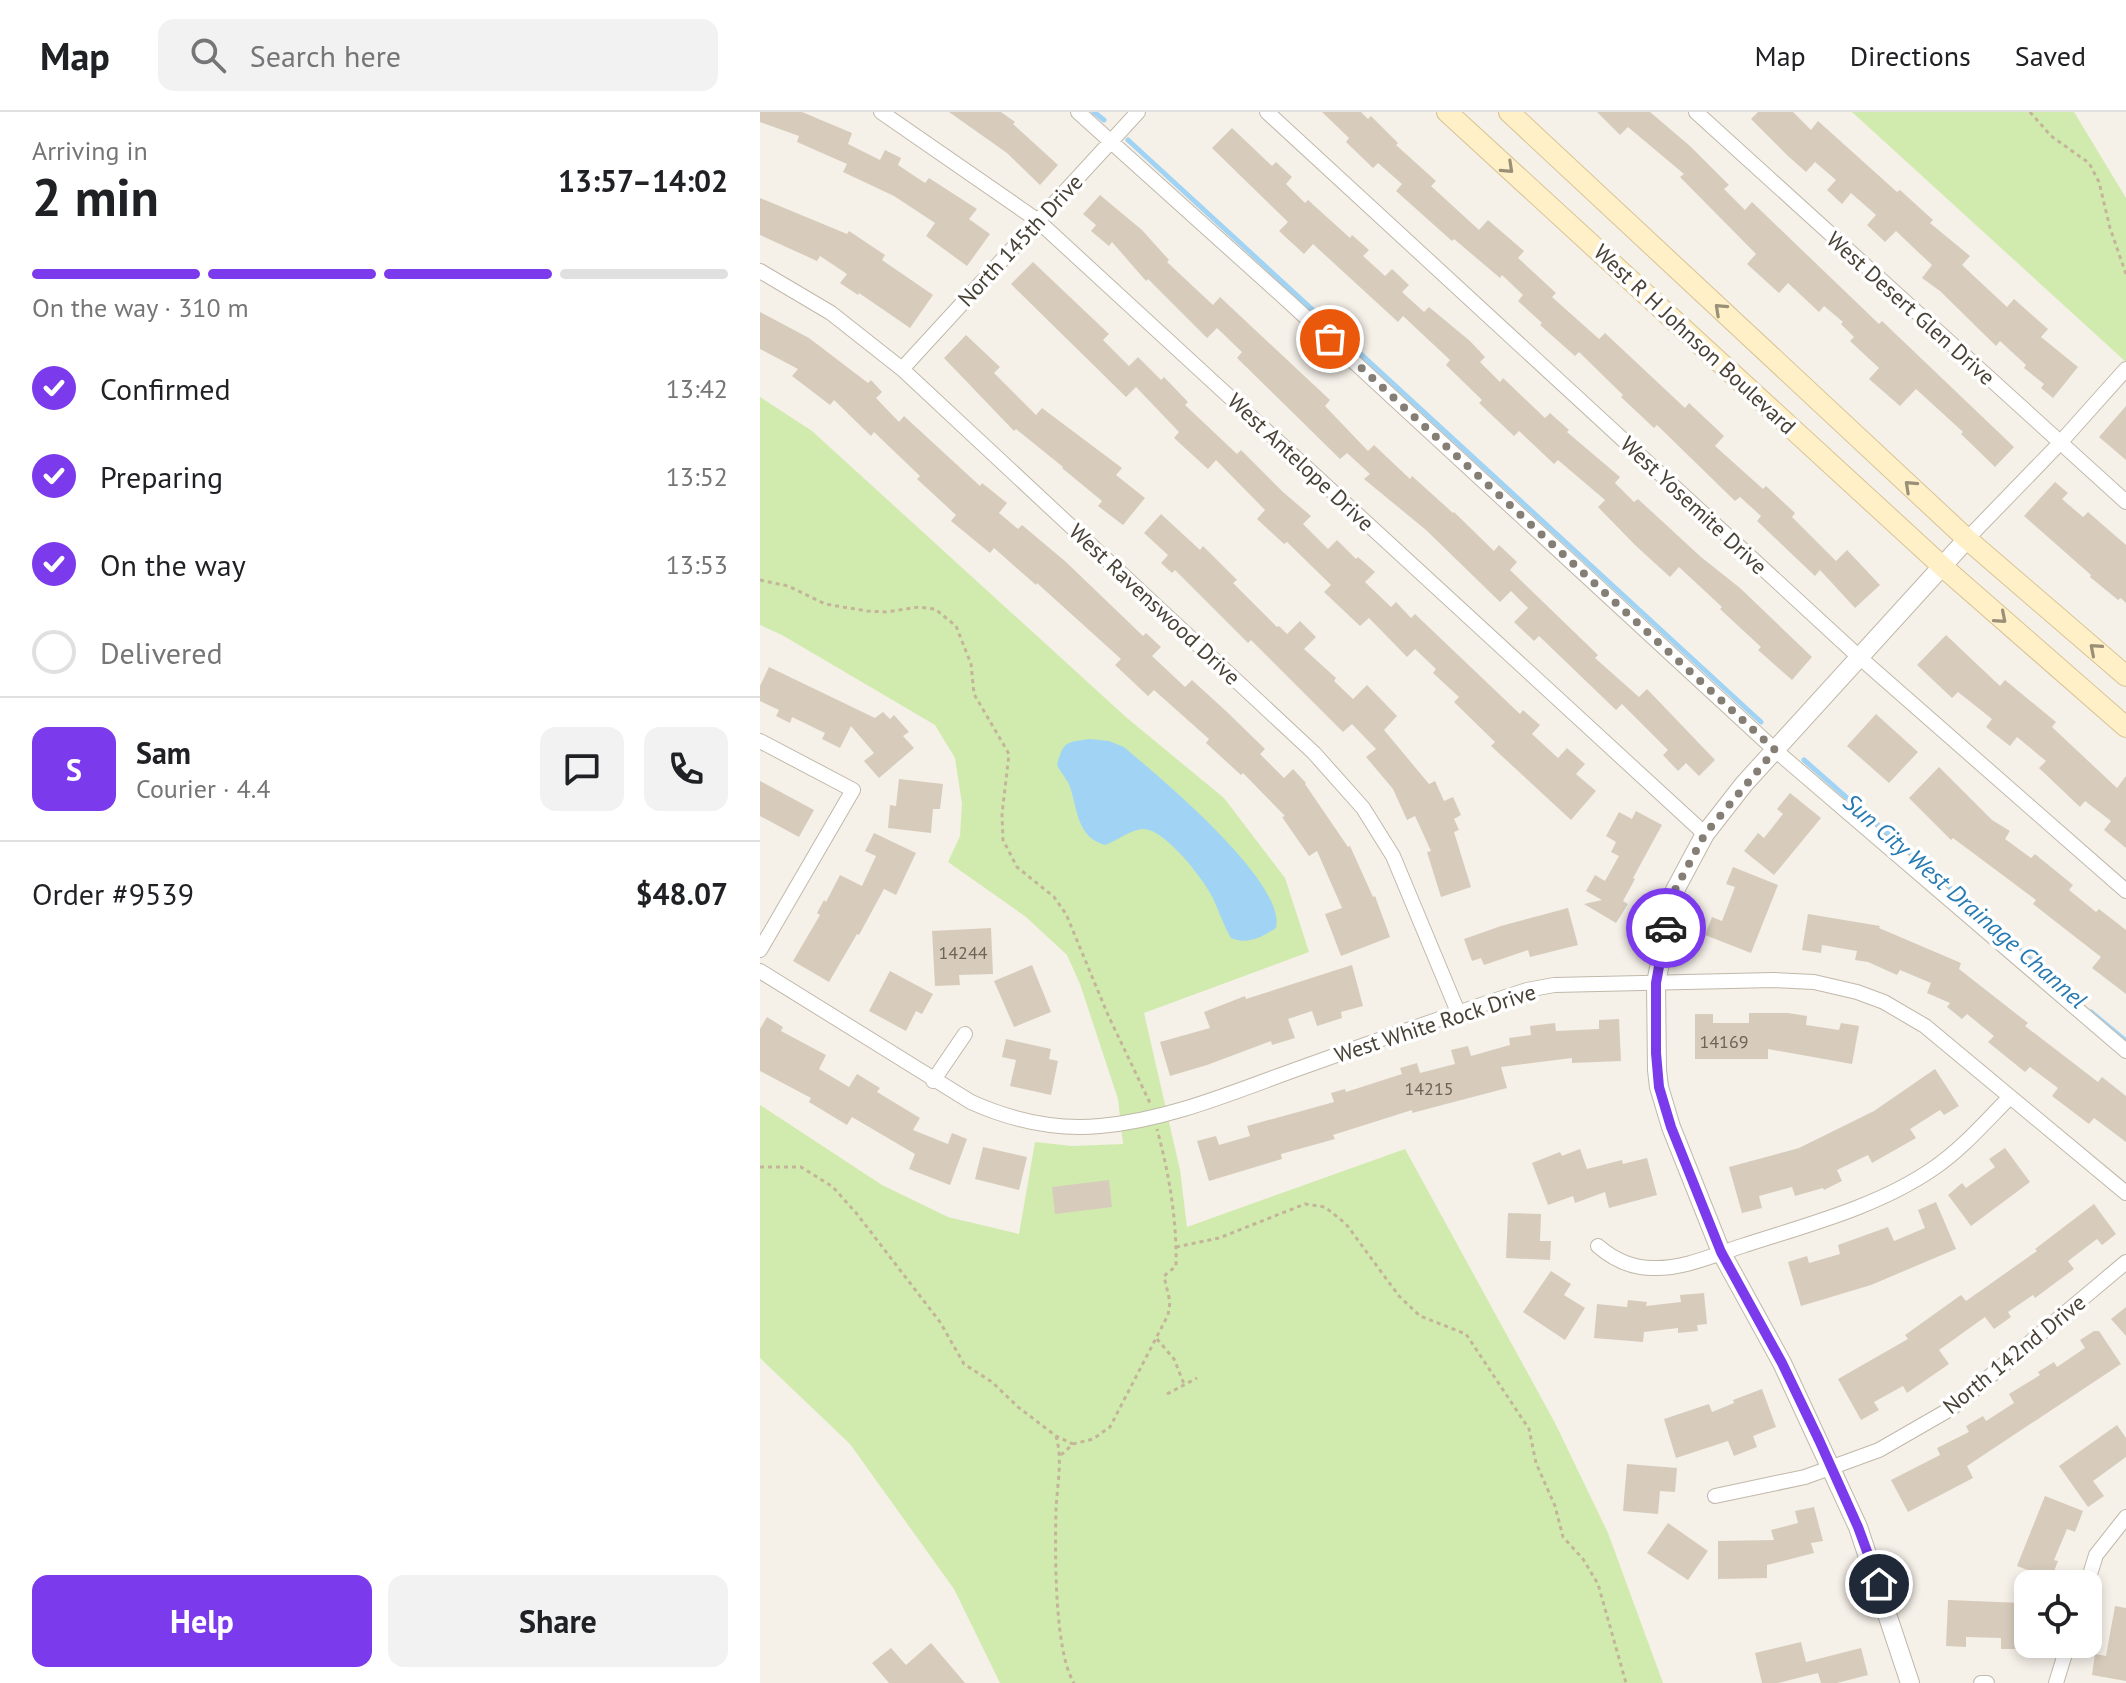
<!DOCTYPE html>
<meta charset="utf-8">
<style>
:root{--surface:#fff;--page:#f2f2f2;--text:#202124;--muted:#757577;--line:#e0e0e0;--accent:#7c3aed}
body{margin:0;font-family:"PT Sans",sans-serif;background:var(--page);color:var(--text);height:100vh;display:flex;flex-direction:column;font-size:30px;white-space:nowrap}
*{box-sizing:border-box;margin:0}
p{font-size:26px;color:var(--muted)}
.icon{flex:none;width:44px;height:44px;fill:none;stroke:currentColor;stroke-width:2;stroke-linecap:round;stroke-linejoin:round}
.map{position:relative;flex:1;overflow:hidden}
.sheet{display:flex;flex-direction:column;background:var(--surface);width:760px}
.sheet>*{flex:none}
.fabs{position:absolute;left:1254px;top:1458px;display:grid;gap:16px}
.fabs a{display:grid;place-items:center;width:88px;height:88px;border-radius:16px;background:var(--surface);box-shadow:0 4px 12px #0003;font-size:40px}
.pin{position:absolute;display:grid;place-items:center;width:68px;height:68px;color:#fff;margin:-34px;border:4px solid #fff;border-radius:50%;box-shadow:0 2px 8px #0007}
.courier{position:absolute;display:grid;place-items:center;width:80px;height:80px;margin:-40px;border:6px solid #7c3aed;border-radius:50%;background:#fff;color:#222;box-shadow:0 2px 10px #0007}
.summary em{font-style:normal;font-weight:800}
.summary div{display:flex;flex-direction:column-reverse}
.summary{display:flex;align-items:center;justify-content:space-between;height:136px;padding:0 32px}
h1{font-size:52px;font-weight:800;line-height:60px}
.bar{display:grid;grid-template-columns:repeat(4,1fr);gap:12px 8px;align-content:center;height:96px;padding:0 32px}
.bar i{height:10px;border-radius:6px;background:var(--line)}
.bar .selected{background:var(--accent)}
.bar p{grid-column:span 4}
.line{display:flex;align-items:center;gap:20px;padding:0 32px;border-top:2px solid var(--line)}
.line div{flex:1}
.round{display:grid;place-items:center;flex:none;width:84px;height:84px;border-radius:16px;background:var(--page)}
ol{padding:0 32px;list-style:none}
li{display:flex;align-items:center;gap:24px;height:88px}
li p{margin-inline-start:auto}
li .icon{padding:8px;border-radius:50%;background:var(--accent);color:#fff;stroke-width:4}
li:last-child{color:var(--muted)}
li i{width:44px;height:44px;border:4px solid var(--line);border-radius:50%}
.button{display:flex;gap:16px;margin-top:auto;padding:16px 32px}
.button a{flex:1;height:92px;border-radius:16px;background:var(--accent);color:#fff;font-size:32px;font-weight:800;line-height:92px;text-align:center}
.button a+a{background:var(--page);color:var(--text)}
header{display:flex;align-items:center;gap:48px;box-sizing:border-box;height:112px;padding:0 40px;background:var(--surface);border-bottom:2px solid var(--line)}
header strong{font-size:38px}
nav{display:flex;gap:44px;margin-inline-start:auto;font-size:28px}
.search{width:560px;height:72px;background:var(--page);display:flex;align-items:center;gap:20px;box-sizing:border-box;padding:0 28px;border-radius:16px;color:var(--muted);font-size:30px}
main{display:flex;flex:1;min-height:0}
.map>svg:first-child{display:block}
</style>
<header>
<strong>Map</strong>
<div class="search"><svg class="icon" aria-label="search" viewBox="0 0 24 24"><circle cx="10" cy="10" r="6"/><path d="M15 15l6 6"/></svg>Search here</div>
<nav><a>Map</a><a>Directions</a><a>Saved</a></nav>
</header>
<main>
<section class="sheet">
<div class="summary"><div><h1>2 min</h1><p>Arriving in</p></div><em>13:57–14:02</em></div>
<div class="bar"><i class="selected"></i><i class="selected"></i><i class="selected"></i><i></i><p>On the way · 310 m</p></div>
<ol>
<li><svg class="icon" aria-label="check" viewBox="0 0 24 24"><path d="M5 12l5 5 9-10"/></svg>Confirmed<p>13:42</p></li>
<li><svg class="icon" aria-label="check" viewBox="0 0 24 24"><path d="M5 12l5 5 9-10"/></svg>Preparing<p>13:52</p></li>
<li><svg class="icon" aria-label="check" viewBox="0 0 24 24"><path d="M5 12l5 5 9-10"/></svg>On the way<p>13:53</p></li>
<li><i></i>Delivered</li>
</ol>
<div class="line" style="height:144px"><b class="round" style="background:var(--accent);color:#fff">S</b><div><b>Sam</b><p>Courier · 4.4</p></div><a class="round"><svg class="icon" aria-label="chat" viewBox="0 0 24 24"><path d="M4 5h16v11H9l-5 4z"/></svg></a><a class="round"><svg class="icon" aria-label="phone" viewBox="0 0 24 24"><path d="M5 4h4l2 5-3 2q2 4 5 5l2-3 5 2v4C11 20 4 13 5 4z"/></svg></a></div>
<div class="line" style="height:104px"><div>Order #9539</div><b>$48.07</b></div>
<div class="button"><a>Help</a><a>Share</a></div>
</section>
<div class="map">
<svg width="1366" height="1571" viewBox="0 0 1366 1571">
<rect width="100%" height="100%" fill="#f5f0e8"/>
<path fill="#d1ebae" d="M1092,0H1314L1366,86V250Z
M0,285L52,319L367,606L464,686L525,766L549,840L384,901L420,1058L427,1115L645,1037L795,1311L848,1421L903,1571H240L194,1477L90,1332L0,1246V993L122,1073L188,1105L259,1122L275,1030L312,1034L363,1032L358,987L320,872L307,843L266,805L188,750L200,724L202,692L195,646L175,613L22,523L0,513Z"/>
<path fill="#a1d4f4" d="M330,627L349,629L364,635C398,664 527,770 516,816C502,825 488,833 471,826C462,811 458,795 450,781C440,763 405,718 384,717C371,717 357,729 345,733C317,725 318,699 310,675C307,667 301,661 297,653C303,629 307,630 330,627Z"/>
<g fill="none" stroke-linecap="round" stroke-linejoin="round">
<path stroke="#a1d4f4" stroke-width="5" d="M334,0L344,8
M368,28L1001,610
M1044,648L1299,872
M1331,900L1366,929"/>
</g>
<path fill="#d7ccbc" d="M0,0H42L92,21L88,32L120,48L125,38L141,46L138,53L165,71L169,66L217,97L209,107L230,122L207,154L166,124L175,111L134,84L83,60L87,52L37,30L39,24L0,10Z
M189,0H241L255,10L253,12L298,53L280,73L247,41Z
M562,0H601L608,7L611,4L638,31L636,33L676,69L671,74L719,118L728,108L764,139L758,146L796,181L792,185L839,227L845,221L925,296L929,291L964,324L955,334L1003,377L1006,374L1035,401L1032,405L1076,449L1087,438L1120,473L1095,496L1060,458L1055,464L997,409L1001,404L980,385L975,389L897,313L894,316L861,285L863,283L819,240L815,244L780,213L782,211L758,189L763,183L742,163L740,166L694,127L692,129L636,79L642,72L618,51L613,56L586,30L589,26Z
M837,0H890L930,34L969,73L964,77L985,98L992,90L1119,212L1122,209L1254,335L1235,355L1201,322L1203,320L1156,277L1140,294L1109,267L1119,256L1090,229L1094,225L1081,212L1083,210L1064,194L1059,200L1028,171L1019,181L987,152L996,142L920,65L924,62L868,15L860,23Z
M998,0H1033L1051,18L1058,9L1137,80L1140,78L1173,108L1170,111L1210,144L1202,153L1247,195L1254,187L1288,217L1281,225L1318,255L1293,286L1281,276L1284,272L1264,256L1266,253L1240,229L1236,234L1180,179L1162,166L1172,153L1157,139L1136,119L1125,130L1107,113L1116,103L1091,81L1082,92L1067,78L1076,68L1055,50L1046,60L1028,44L991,7Z
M472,16L512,54L516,50L532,65L526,72L545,91L548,88L590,126L592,123L609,138L603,144L625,164L632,157L649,173L642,180L664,200L669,195L710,229L725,245L720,250L740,270L743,266L785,306L790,301L809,318L807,320L860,365L855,371L874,390L878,387L941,445L980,476L1052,545L1032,568L998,538L1001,535L960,497L962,495L919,455L910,465L875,433L838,395L845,388L798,348L794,352L759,319L754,324L719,291L722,288L686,253L690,248L643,204L638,210L553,132L544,142L519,119L528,110L452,36Z
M340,83L382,118L409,148L407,150L453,193L460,185L570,288L565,294L608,339L614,333L650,367L652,364L693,401L694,400L734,439L739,433L757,450L750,458L838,543L835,546L879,585L887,577L955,648L939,664L926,651L918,659L903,643L908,638L862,592L856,598L779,524L774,529L754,510L768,496L751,479L740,490L666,418L604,367L610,362L587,341L580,347L477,246L482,240L457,216L447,226L388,167L386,169L352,130L349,134L331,119L336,113L323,102Z
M0,86L87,122L89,119L125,143L122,148L173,183L150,216L99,181L98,183L80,171L87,162L60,144L57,149L0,123Z
M273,150L349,222L343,228L369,254L378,245L401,268L404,265L428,290L425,293L477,342L481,338L523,380L551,404L543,412L568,437L577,428L596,447L598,445L615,460L605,470L631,495L636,490L651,506L655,502L760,602L763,598L780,613L772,622L798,646L807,636L825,652L816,662L836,679L811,708L731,634L735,630L694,590L699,585L673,561L676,557L655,537L647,545L609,506L600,514L564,480L571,473L527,430L524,432L497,407L505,398L456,348L448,357L414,326L419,320L376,275L366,285L251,172Z
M0,200L49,226L108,271L111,268L122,280L116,286L139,310L144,304L220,374L222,371L247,391L239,401L258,417L262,413L306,450L383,524L386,521L401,535L392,544L425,575L432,568L467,600L505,637L500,642L524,666L533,657L546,671L545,672L588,735L590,734L613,785L615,784L630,825L581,844L565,802L582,796L557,739L549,744L522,705L525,704L483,661L481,663L446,631L449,627L394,578L388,584L355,553L361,547L277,471L276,473L234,436L230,441L191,409L196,403L157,367L160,364L114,320L111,324L74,288L70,293L32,264L38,257L0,237Z
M206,223L240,255L234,261L276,303L282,296L362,356L356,363L385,386L363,413L338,394L342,389L302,356L303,355L256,317L254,319L184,246Z
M1366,294V348L1339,325Z
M1295,370L1308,381L1302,387L1323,405L1328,400L1366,433V491L1361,486L1358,488L1330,465L1331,463L1264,404Z
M401,402L440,438L443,434L477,468L473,471L517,515L519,514L527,522L540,509L556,525L544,537L576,566L574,569L593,587L607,573L637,604L624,618L669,672L675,669L684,689L693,685L701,703L694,707L699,718L694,720L711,775L681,785L667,740L671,739L655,704L647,708L633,677L606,645L616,637L592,612L583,620L491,528L488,531L415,458L412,461L401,451L408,443L384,421Z
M1186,523L1240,574L1245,568L1296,610L1292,615L1357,676L1366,664V736L1344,718L1351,709L1325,689L1320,695L1279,656L1286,649L1257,625L1250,634L1226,615L1232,607L1198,580L1192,586L1157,553Z
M9,555L115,606L123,600L130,607L134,603L149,620L143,624L154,636L119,666L104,649L114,641L91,614L80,636L62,627L65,621L32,605L30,611L16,604L19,598L0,589V574Z
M1116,602L1158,640L1129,671L1087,634Z
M1179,655L1232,708L1250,719L1245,727L1271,746L1275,742L1313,773L1309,778L1336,800L1339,797L1366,818V882L1332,856L1341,845L1273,792L1276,788L1193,726L1191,728L1149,686Z
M139,667L183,672L180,697H173L171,721L128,716L130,693L136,694Z
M0,669L54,698L39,725L0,704Z
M1030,681L1061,706L1014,763L984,739L998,721L1004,726L1023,702L1017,697Z
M876,699L902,713L873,766L875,767L863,789L868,792L856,811L824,792L842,788L826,779L835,763L845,769L859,744L851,740L856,730L846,724L859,700L872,707Z
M114,721L156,741L136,783L124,777L99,823L97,822L69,870L33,849L60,803L57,801L64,788L66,790L80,763L102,774L116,744L105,739Z
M973,755L1018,773L991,841L945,823L952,805L962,809L975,775L966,772Z
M808,796L818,833L770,845L768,838L724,853L721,846L712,849L704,827L741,814Z
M1048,802L1120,814L1119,816L1201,851L1199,857L1268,911L1265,914L1338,970L1342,965L1366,984V1030L1334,1006L1329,1012L1292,984L1298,976L1270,955L1265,960L1228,930L1234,924L1207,902L1202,907L1187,895L1190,891L1167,881L1171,871L1140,858L1137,863L1108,850L1095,848L1097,839L1062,833L1061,841L1042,838Z
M231,816L233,862L199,863L200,873L175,874L172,819Z
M272,853L291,900L254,915L234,869Z
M592,853L603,894L581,900L582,906L557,914L552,899L528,907L535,926L512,933L511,929L447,953L410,964L400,930L450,916L444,900L485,884L486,887Z
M130,859L173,882L162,902L156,899L146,919L109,899Z
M989,901H1028L1047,904L1046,913L1079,918L1081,911L1099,914L1092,952L1008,937V947H935V902H953V911H989Z
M7,905L23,915L21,919L66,943L59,957L89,975L97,962L120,976L117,980L160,1006L153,1018L188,1032L192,1021L207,1027L190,1073L149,1057L155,1042L92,1005L87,1013L49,990L51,986L0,959V917Z
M859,907L861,949L812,951V946L741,955L747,976L652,1001V998L573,1023L575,1027L521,1042L522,1047L449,1069L437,1029L456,1024L459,1033L490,1024L487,1014L574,990L571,981L585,977L586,980L642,962L640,956L657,951L660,961L695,952L691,938L708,934L711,944L750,933L749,926L771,923L770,914L795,911L796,919L839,917V908Z
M246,927L291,937L289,947L298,949L291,983L250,974L256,948L242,945Z
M1175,957L1199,994L1184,1003L1180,998L1150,1017L1156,1026L1112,1051L1108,1043L1077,1058L1082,1069L1064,1078L1063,1076L1035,1084L1032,1075L999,1084L1002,1096L982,1101L969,1055L1039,1036L1114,999Z
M223,1035L267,1045L259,1078L215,1067Z
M1245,1036L1270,1070L1211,1114L1188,1083L1202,1071L1206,1076L1235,1055L1229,1047Z
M820,1037L827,1057L862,1048L863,1052L887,1046L897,1083L849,1096L845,1080L815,1091L813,1084L788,1093L772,1051L800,1040L802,1044Z
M349,1068L352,1095L295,1102L292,1075Z
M1176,1090L1196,1137L1111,1173L1041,1194L1028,1150L1047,1144L1049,1151L1080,1142L1078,1133L1128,1115L1134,1129L1165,1116L1158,1098Z
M1334,1092L1356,1122L1342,1133L1337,1127L1308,1149L1314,1157L1275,1186L1273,1183L1248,1200L1251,1205L1234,1217L1225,1205L1179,1238L1189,1252L1147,1281L1143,1274L1114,1290L1119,1298L1101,1308L1078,1267L1148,1227L1145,1223L1201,1183L1206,1189L1277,1139L1275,1137Z
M748,1101L781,1102L780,1129H791L790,1148L746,1146Z
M791,1159L811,1172L804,1183L825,1196L805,1228L763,1200Z
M944,1181L947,1212L937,1213L938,1219L918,1221V1216L884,1220L883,1230L834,1226L837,1192L867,1195L868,1188L887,1190L886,1194L921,1190L920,1183Z
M1366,1195V1224L1351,1207Z
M1334,1219H1339L1361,1252L1207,1354L1213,1366L1148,1400L1131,1368L1180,1343L1177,1336L1209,1320L1206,1314L1223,1304L1226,1309L1254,1291L1249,1282L1280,1263L1278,1260L1294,1250L1297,1255L1325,1236L1320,1228Z
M1002,1277L1016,1315L993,1324L997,1335L974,1344L968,1329L916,1346L904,1307L949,1292L952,1300L974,1291L973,1288Z
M1357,1313L1366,1326V1345L1333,1369L1344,1384L1328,1395L1299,1354Z
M867,1352L917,1356L915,1380L900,1379L898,1402L863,1399Z
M1285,1384L1323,1399L1315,1420L1307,1417L1294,1448L1298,1449L1291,1467L1257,1454Z
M1054,1395L1063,1429L1051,1431L1054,1441L1007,1453V1466L958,1467V1429L1014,1428L1011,1418L1038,1411L1035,1399Z
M908,1411L948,1439L928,1468L887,1441Z
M1188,1488L1262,1491L1260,1537H1241V1526L1206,1525V1535L1186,1534Z
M1355,1494L1366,1496V1569L1332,1563L1335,1542L1346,1544Z
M1041,1530L1046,1550L1101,1536L1108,1563L1077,1571H1061L1058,1561L1018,1571H1002L995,1541Z
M171,1531L205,1571H129L112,1551L131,1536L146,1553Z"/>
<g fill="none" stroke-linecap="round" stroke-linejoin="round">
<defs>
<path id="minor" d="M121,0L277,108L945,722
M318,0L528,189L1015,638L1366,939
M507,0L1098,544L1366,779
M936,0L1366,390
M0,159L71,201L142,257L554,641L603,696L633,744L698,900
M142,257L378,0
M1207,427L1299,332L1366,257
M0,629L93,678L0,838
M0,859L211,990C251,1008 295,1018 340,1014C410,1008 478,978 543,955C618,928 692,902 767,878L794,873L1014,868L1054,870L1097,880L1124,890L1165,914L1366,1081
M173,969L205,922
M838,1134C854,1148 872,1156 893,1156C923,1157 954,1143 982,1134C1046,1113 1118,1095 1174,1056C1202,1037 1226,1009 1250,985
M955,1384L1045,1365L1119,1338L1192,1296L1366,1150
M1327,1472L1336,1443L1366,1405
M1221,1571H1227
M1296,1571L1308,1532"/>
<path id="tertiary" d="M1150,1571L1098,1415L1022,1251L961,1140L911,1015L899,975L897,958L896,871L914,780L945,722L984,672L1207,427"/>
<path id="secondary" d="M687,0L1183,455L1366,615
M749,0L1207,427L1366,564"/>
</defs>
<use href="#minor" stroke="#c1b8a9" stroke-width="16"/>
<use href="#tertiary" stroke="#c1b8a9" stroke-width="20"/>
<use href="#secondary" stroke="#d7c495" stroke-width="22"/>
<path stroke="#c3b49a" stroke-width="3" stroke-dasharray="4 4" stroke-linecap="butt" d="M1270,0L1291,24L1329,51L1339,70L1350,116L1366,162
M0,468L28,474L65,492L107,499L126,500L159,495L175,497L196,514L211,552L214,582L249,642L242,702L243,728L257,755L294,785L306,802L348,903L390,991
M0,1055H41L73,1075L97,1102L180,1210L204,1252L232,1270L258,1295L296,1324L313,1332
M416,1135L459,1126L545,1092L565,1095L586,1112L639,1184L660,1204L706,1222L769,1317L776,1351L795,1394L803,1425L823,1447L838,1472L866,1571
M397,1227L414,1247L424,1272
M407,1282L437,1266
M296,1324C303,1348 297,1374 296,1398C295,1438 294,1539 314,1571
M301,1343L313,1332L333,1327L350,1315L408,1203L410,1190L404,1164L416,1154C417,1107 409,1062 397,1017"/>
<use href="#minor" stroke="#fff" stroke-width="14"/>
<use href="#tertiary" stroke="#fff" stroke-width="18"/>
<use href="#secondary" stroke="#fff0c7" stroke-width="20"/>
</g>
<defs><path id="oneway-chevron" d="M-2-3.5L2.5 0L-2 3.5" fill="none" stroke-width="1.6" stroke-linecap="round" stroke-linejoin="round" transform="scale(2)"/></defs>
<g stroke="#9a9077">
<use href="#oneway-chevron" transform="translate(748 56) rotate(43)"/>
<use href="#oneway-chevron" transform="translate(960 197) rotate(-137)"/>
<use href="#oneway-chevron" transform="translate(1150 374) rotate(-137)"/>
<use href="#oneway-chevron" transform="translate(1241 506) rotate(41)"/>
<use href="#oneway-chevron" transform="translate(1335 537) rotate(-139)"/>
</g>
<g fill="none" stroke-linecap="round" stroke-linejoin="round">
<path stroke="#857e74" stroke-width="8" stroke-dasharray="0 14.4" d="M570,227L1015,638L945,722L914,780L906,816"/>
<path stroke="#7c3aed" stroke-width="10" d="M906,816L896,871V941L899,975L911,1015L961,1140L1022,1251L1059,1328L1098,1415L1119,1472"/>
</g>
<g text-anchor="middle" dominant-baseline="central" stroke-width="7" stroke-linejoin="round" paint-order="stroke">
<g font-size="18" fill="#6c6458">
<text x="203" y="840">14244</text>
<text x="964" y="929">14169</text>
<text x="669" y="976">14215</text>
</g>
<g font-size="22" fill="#484136" stroke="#fff">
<text transform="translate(260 128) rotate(-47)">North 145th Drive</text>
<text transform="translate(1151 196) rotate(42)">West Desert Glen Drive</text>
<text transform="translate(935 227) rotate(43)">West R H Johnson Boulevard</text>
<text transform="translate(541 350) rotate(43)">West Antelope Drive</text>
<text transform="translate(934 393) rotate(43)">West Yosemite Drive</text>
<text transform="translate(395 492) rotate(43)">West Ravenswood Drive</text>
<text transform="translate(675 911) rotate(-18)">West White Rock Drive</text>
<text transform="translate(1254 1242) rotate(-39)">North 142nd Drive</text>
</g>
<g font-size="24" font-style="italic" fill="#277ab2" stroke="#fff">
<text transform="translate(1205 789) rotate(41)">Sun City West Drainage Channel</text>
</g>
</g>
</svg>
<div class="fabs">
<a><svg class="icon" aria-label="locate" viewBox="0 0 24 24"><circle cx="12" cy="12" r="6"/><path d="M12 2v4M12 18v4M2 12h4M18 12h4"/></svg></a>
</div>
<div class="pin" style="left:570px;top:227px;background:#ea580c"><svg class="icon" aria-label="bag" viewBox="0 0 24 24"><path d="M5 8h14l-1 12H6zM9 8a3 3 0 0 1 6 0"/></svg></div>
<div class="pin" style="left:1119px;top:1472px;background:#1f2937"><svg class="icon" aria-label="home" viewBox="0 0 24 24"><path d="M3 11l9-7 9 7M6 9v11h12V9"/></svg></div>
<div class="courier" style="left:906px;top:816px"><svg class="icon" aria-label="car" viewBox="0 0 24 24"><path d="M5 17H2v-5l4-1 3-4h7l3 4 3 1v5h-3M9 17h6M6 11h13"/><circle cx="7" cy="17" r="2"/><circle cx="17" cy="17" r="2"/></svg></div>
</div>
</main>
